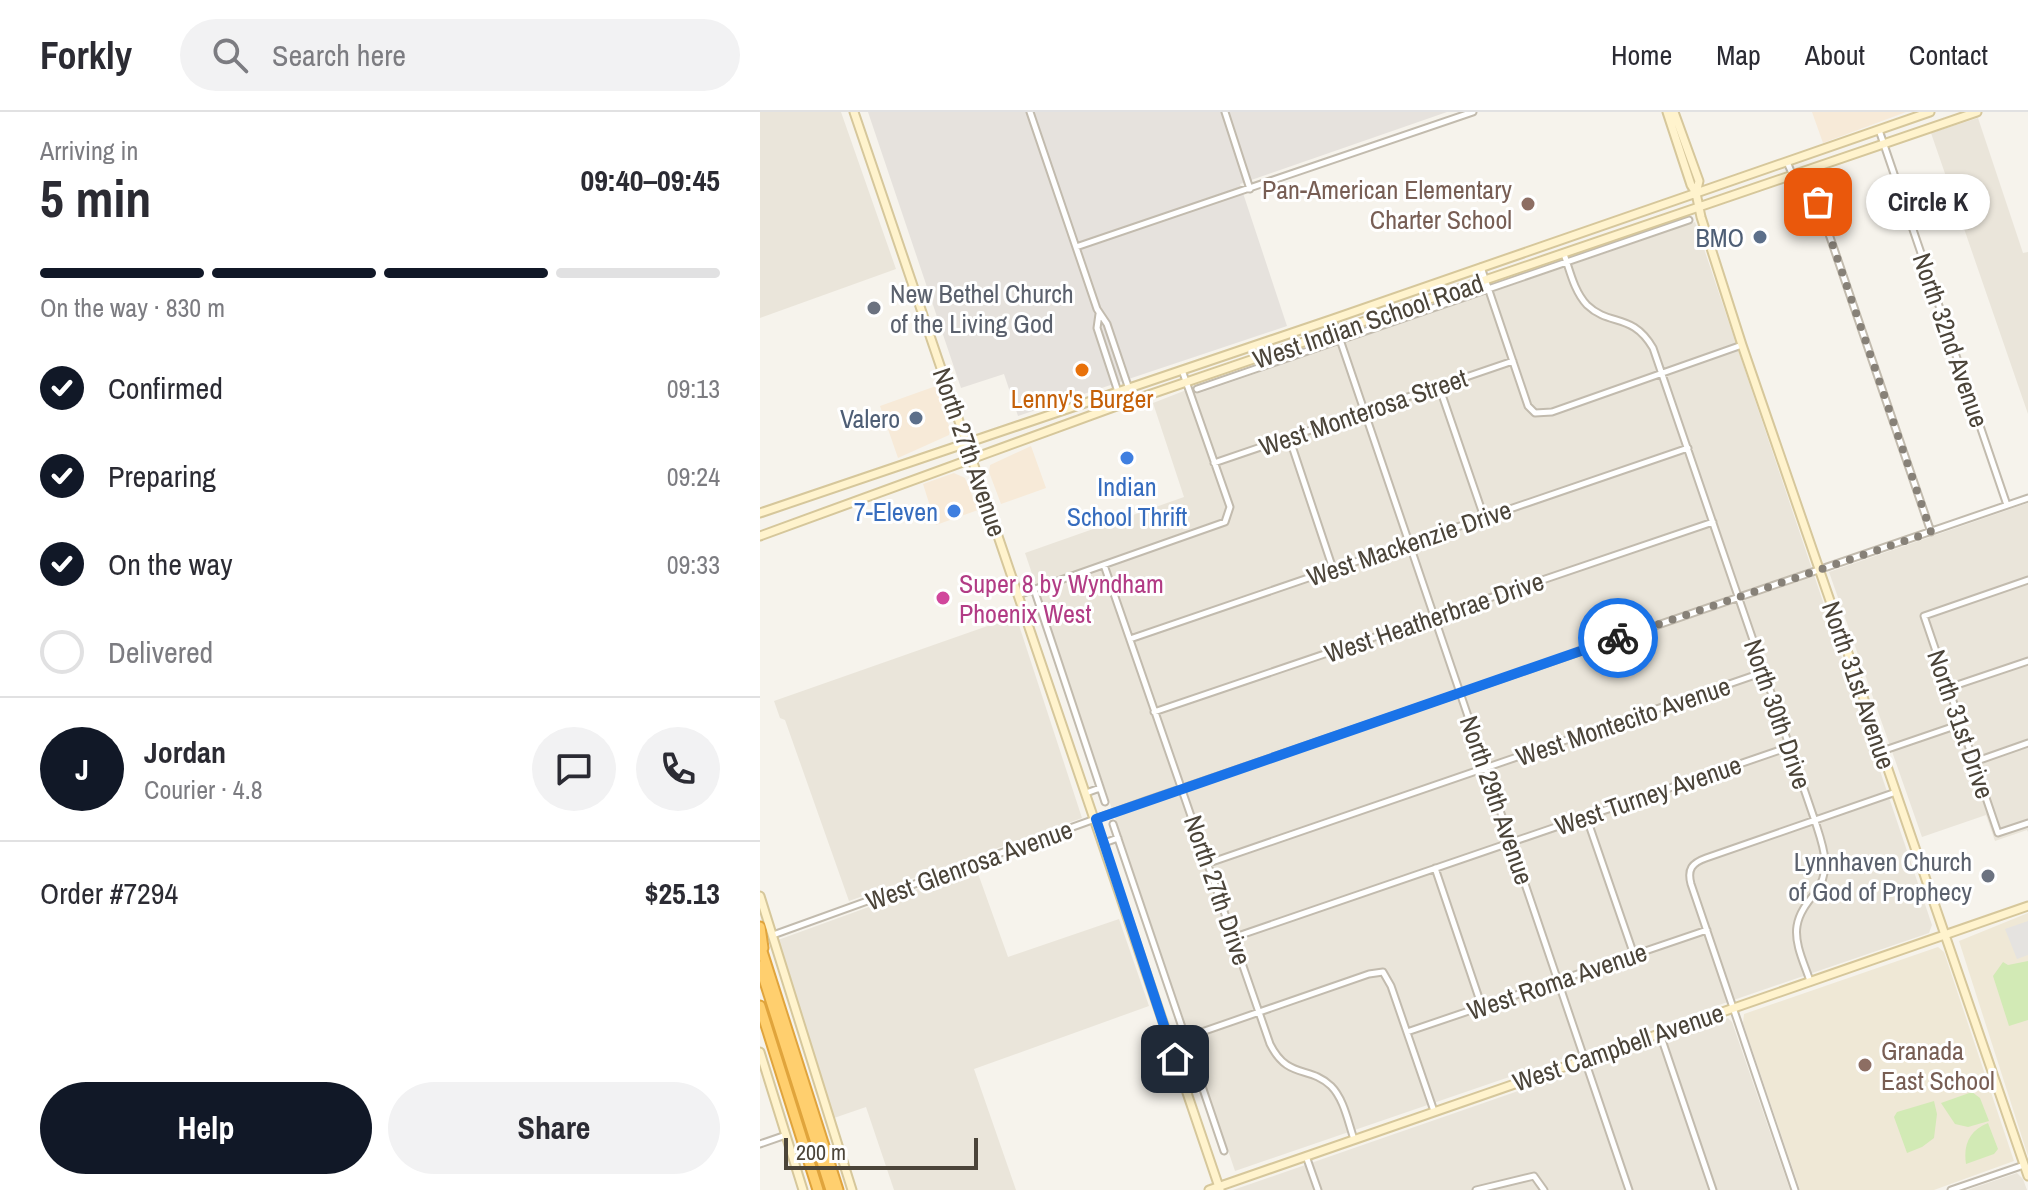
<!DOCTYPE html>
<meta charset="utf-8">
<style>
:root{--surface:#fff;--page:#f2f2f3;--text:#2b2b33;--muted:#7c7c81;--line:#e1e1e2;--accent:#111827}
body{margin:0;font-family:"Archivo Narrow",sans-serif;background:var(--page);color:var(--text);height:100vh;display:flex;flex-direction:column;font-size:30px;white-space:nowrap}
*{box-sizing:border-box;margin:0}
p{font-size:26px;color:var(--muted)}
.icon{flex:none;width:44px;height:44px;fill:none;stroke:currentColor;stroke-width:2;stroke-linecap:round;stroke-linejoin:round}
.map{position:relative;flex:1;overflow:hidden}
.drawer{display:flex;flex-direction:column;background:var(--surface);width:760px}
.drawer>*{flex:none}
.scale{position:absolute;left:24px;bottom:20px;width:194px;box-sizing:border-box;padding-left:8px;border:4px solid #4b4439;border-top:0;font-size:22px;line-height:28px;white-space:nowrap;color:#4b4439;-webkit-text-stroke:6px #fff;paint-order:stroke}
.pin{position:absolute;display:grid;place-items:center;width:68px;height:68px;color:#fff;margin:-34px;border-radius:16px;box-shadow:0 4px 12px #0006}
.courier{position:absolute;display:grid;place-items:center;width:80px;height:80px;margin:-40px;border:6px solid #1a73e8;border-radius:50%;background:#fff;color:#222;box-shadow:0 2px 10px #0007}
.bubble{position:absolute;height:56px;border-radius:28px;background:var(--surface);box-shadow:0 2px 6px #0004;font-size:26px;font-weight:700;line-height:56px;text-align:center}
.overview em{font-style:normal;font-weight:700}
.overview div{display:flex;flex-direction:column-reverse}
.overview{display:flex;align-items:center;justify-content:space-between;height:136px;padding:0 40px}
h1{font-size:52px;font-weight:700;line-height:60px}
.bar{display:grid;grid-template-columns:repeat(4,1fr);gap:12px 8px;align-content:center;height:96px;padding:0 40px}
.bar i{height:10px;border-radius:6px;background:var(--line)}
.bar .selected{background:var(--accent)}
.bar p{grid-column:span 4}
.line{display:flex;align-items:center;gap:20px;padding:0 40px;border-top:2px solid var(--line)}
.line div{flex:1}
.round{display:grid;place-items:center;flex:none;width:84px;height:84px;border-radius:42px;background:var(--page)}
ol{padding:0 40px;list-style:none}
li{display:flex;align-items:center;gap:24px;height:88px}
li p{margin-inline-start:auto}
li .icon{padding:8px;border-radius:50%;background:var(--accent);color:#fff;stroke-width:4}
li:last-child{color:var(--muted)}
li i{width:44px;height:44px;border:4px solid var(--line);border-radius:50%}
.button{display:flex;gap:16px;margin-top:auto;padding:16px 40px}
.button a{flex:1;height:92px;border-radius:48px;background:var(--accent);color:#fff;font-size:32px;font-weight:700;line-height:92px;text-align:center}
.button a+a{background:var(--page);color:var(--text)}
header{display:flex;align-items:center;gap:48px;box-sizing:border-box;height:112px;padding:0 40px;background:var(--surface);border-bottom:2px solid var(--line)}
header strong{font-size:38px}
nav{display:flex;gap:44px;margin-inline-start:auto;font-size:28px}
.search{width:560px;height:72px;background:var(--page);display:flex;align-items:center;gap:20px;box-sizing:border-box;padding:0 28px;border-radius:44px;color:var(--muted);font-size:30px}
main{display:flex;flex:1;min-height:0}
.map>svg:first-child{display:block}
</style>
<header>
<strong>Forkly</strong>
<div class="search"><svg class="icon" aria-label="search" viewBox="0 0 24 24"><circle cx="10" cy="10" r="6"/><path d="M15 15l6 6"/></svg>Search here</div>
<nav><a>Home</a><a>Map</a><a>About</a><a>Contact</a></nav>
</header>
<main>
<section class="drawer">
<div class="overview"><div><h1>5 min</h1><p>Arriving in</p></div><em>09:40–09:45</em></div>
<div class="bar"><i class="selected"></i><i class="selected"></i><i class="selected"></i><i></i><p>On the way · 830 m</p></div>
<ol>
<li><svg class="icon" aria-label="check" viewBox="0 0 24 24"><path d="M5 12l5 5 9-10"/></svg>Confirmed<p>09:13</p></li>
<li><svg class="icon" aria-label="check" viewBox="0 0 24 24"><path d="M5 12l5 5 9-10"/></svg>Preparing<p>09:24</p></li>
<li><svg class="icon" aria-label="check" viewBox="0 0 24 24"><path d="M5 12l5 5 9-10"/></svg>On the way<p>09:33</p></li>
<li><i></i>Delivered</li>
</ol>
<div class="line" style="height:144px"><b class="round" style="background:var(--accent);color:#fff">J</b><div><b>Jordan</b><p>Courier · 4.8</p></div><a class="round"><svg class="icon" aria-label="chat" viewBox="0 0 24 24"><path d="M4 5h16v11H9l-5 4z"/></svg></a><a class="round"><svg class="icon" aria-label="phone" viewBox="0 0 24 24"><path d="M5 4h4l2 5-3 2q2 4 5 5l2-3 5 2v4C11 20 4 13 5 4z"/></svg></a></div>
<div class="line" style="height:104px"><div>Order #7294</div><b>$25.13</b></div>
<div class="button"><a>Help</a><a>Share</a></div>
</section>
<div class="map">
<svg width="1268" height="1078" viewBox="0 0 1268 1078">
<rect width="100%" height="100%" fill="#f6f3ec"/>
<path fill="#eae5da" d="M0,0H81L136,157L0,206Z
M1218,6L1263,141L1268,140V302L1171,21Z
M935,110L1172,813L1169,821L475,1059L265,441L424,385L393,291L434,275L437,282Z
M1268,391V720L1267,718L1235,729L1226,703L1162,725L1069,460Z
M256,504L322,706L89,789L25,608L20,606L14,589Z
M216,756L248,845L359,807L389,894L214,957L256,1078H134L106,995L74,1006L18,828Z
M968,906L972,910L1030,1078H473Z
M1257,1061L1263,1067L1267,1078H1207Z"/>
<path fill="#f7ead8" d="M1052,0H1146L1063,31Z
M176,274L190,317L189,323L138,346L120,294Z
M271,334L286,376L241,392L229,360L230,353Z
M194,361L205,366L218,398L176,413L163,372Z"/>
<path fill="#e6e2dd" d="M108,0H687L480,72L527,214L258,304L244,262L201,276Z"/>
<path fill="#efe8d6" d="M1268,801V1044L1199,829Z
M1178,835L1184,840L1254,1049L1174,1078H1040L983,911L984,902Z"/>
<path fill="#d2eab5" d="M1268,849V908L1249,914L1233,864L1243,850L1248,853Z
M1212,980L1220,986L1229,1009L1208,1015L1195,1012L1181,991Z
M1174,989L1177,1002L1174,1026L1162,1035L1147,1041L1134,1005L1137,1000Z
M1228,1011L1238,1037L1234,1042L1206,1052C1203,1032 1210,1018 1228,1011Z"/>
<path fill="#e5e3e0" d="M1268,809V843L1257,847L1245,817Z"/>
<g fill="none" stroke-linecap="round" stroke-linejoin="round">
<defs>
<path id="street" d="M270,0L337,197L347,212L373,289
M465,0L490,77
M1119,18L1247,393
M1027,50L1037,73L1058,90L1171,420
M316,135L713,0
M804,142C810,159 814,179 827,193C850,215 872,200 893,236L1055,709C1063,734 1073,758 1055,781C1047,791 1039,801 1037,814C1034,832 1045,853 1050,869
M721,155L768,294L775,301L792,300L982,233
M339,202L337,216L362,292
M573,207L869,1078
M679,274L724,405
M437,277L929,108
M529,325L573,457
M454,351L753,249
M344,453L510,932C528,968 549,953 571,974C584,987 588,1010 594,1027
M1268,468L1164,504L1238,721L1268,711
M274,477L345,690
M258,483L465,410L470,395L422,258
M370,527L928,336
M1188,576L1268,549
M394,600L953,410
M1122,639L1201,612
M1214,650L1268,631
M326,681L340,676
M826,704L874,843
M353,712L464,1039
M344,731L358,726
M449,751L1004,560
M675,756L722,895
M13,823L385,689L1268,386
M475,825L1029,635
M647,920L947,818
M900,922L953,1078
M410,931L609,862L623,860L631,874L674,999
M0,1032L26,1023
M546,1044L558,1078
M716,1078L774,1064L784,1078
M1035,1078L931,772C927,757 932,751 946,746L1136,680
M1191,1078L1264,1053"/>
<path id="secondary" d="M94,0L460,1078
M907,0L931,73L936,81L941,105L982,233L1268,1064
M914,0L939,69L936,81
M0,401L573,207L1170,0
M0,424L362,292L1217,0
M0,784L92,1078
M0,940L43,1078
M449,1078L1268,794"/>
<path id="highway" d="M0,815L3,836
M0,833L78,1078
M0,854L71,1078
M0,894L58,1078"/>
</defs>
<use href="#street" stroke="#c2bbae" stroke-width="9"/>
<use href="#secondary" stroke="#d6c79b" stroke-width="11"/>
<use href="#highway" stroke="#e0a43c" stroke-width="13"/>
<use href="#street" stroke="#fff" stroke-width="5"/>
<use href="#secondary" stroke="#fff3cd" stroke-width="7"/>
<use href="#highway" stroke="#ffcf6e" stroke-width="9"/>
</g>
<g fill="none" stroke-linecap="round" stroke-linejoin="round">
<path stroke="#878178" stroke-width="8" stroke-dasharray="0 14.4" d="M858,526L1171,420L1058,90"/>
<path stroke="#1a73e8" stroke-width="10" d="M415,947L336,707L858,526"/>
</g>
<g fill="#8d6e63" stroke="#fff" stroke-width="3">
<circle cx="768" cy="92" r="8"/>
<circle cx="1105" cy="953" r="8"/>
</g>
<g fill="#5c6f8a" stroke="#fff" stroke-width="3">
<circle cx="1000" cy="125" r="8"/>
<circle cx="156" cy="306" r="8"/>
</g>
<g fill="#6b7280" stroke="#fff" stroke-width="3">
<circle cx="114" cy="196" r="8"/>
<circle cx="1228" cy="764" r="8"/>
</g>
<circle fill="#e8710a" stroke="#fff" stroke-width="3" cx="322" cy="258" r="8"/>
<g fill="#3f7fe0" stroke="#fff" stroke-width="3">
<circle cx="367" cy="346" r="8"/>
<circle cx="194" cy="399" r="8"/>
</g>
<circle fill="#d1479c" stroke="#fff" stroke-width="3" cx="183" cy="486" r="8"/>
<g text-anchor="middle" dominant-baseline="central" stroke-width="6" stroke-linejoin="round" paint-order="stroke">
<g font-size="26" fill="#785e54" stroke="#fff" text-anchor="end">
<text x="752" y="77">Pan-American Elementary<tspan x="752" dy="30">Charter School</tspan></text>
<text x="1121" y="938" text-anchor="start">Granada<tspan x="1121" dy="30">East School</tspan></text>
</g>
<g font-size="26" fill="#4e5e75" stroke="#fff" text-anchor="end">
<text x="984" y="125">BMO</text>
<text x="140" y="306">Valero</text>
</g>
<g font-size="26" fill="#5b616d" stroke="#fff" text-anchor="start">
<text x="130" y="181">New Bethel Church<tspan x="130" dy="30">of the Living God</tspan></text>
<text x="1212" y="749" text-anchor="end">Lynnhaven Church<tspan x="1212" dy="30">of God of Prophecy</tspan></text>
</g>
<g font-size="26" fill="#4b4439" stroke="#fff">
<text transform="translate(608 209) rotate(-19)">West Indian School Road</text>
<text transform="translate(1191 228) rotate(71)">North 32nd Avenue</text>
<text transform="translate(603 300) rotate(-19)">West Monterosa Street</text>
<text transform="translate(210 340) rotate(71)">North 27th Avenue</text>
<text transform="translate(649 431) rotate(-19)">West Mackenzie Drive</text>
<text transform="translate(674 505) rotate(-19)">West Heatherbrae Drive</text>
<text transform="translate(1099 573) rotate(71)">North 31st Avenue</text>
<text transform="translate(1018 602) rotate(71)">North 30th Drive</text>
<text transform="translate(863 609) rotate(-19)">West Montecito Avenue</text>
<text transform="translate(1201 612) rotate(71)">North 31st Drive</text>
<text transform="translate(888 683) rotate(-19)">West Turney Avenue</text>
<text transform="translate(737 688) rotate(71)">North 29th Avenue</text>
<text transform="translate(209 753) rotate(-20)">West Glenrosa Avenue</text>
<text transform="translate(458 778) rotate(71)">North 27th Drive</text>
<text transform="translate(797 869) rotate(-19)">West Roma Avenue</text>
<text transform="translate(858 935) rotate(-19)">West Campbell Avenue</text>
</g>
<g font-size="26" fill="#c56008" stroke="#fff">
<text x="322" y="286">Lenny's Burger</text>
</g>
<g font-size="26" fill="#366cbe" stroke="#fff">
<text x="367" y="374">Indian<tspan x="367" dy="30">School Thrift</tspan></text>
<text x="178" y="399" text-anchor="end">7-Eleven</text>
</g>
<g font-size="26" fill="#b23c85" stroke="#fff" text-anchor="start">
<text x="199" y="471">Super 8 by Wyndham<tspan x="199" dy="30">Phoenix West</tspan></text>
</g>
</g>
</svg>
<div class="scale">200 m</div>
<div class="pin" style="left:1058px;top:90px;background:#ea580c"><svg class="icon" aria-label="bag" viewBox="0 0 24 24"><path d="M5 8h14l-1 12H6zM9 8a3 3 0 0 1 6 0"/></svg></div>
<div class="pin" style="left:415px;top:947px;background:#1f2937"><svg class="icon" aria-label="home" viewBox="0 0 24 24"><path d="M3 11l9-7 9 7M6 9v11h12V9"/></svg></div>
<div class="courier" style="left:858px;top:526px"><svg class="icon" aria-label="bike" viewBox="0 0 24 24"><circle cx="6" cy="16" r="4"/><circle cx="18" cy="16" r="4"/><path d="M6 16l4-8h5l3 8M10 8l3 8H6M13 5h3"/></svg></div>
<div class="bubble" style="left:1106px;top:62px;width:124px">Circle K</div>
</div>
</main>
